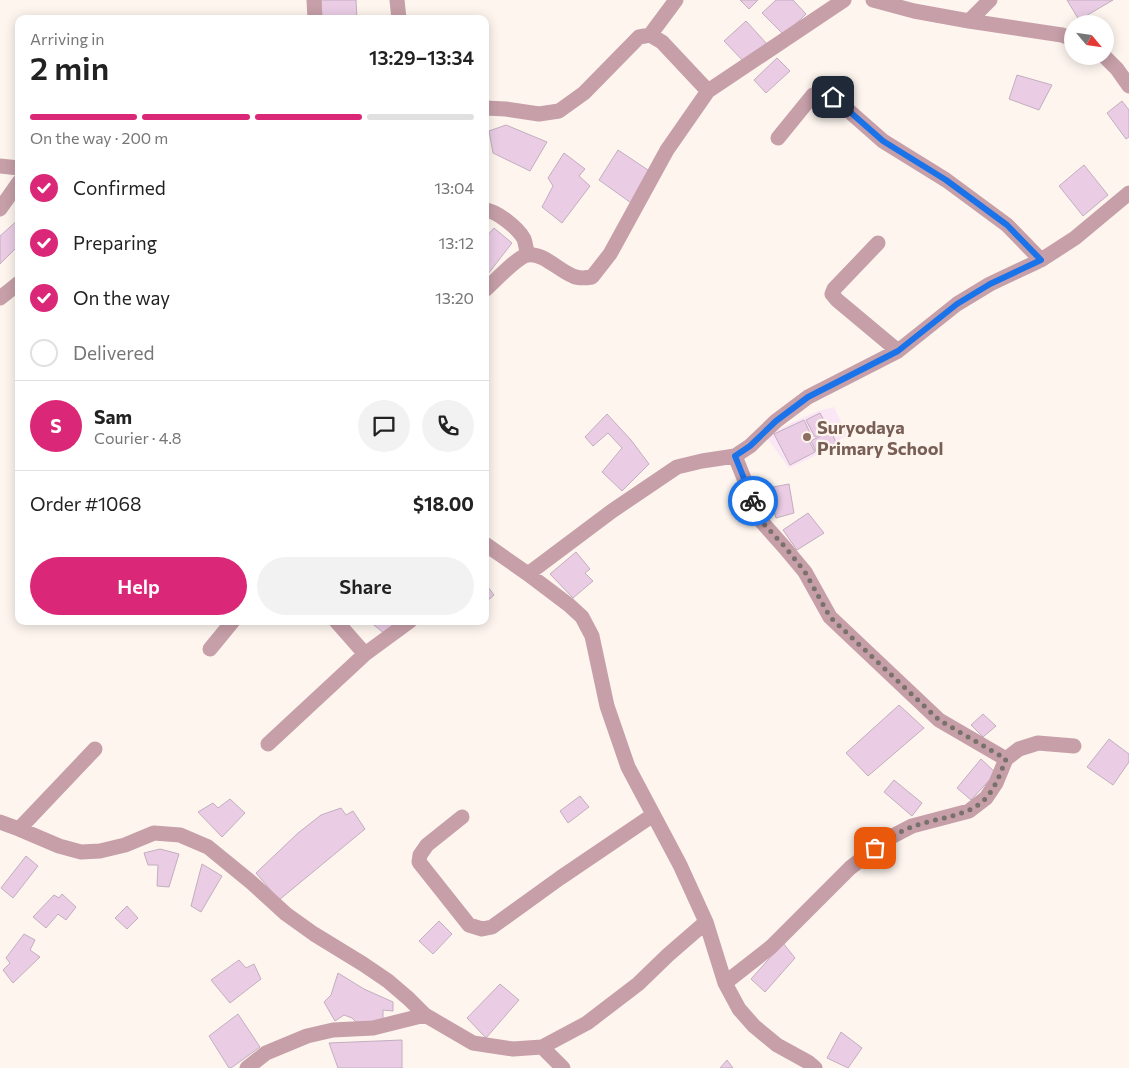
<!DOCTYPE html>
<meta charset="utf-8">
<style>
:root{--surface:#fff;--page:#f2f2f2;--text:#222;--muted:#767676;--line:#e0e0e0;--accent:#db2777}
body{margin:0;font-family:Commissioner,sans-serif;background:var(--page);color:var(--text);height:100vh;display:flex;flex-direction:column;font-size:19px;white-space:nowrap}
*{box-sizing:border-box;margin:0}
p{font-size:16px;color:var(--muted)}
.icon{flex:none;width:28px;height:28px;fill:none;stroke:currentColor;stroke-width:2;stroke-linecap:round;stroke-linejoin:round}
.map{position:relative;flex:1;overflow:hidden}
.panel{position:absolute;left:15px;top:15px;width:474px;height:610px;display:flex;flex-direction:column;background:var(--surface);border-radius:10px;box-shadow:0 2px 12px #0003}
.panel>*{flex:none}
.needle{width:32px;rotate:119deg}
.tools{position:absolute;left:1064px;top:15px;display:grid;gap:10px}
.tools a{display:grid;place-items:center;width:50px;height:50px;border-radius:50%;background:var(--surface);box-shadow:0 2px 12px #0003;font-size:25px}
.pin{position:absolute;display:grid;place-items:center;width:42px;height:42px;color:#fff;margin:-21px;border-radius:10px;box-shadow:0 2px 8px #0006}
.courier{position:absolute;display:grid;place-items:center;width:50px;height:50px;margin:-25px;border:4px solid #1a73e8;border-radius:50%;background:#fff;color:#222;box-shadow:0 1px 6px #0007}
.summary em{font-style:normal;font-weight:600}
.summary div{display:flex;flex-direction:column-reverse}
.summary{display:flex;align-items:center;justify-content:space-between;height:85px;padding:0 15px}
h1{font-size:32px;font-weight:600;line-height:38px}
.bar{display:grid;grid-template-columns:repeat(4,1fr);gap:8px 5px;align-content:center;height:60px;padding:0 15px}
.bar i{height:6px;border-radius:4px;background:var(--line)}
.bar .active{background:var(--accent)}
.bar p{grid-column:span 4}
.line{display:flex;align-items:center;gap:12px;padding:0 15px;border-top:1px solid var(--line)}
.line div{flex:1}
.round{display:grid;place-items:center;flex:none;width:52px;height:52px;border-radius:26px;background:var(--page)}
ol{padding:0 15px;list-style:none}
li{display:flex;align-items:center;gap:15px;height:55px}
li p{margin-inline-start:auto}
li .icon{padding:5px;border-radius:50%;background:var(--accent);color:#fff;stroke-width:4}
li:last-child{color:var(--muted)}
li i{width:28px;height:28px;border:2px solid var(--line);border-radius:50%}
.cta{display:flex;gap:10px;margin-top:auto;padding:10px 15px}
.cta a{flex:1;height:58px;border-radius:30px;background:var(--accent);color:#fff;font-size:20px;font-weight:600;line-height:58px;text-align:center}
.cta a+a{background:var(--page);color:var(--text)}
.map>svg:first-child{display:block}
</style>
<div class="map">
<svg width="1129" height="1068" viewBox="0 0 1129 1068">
<rect width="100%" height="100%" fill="#fdf5ee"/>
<path fill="#fae6f5" d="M834,407L847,435L817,455L789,468L768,439L776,431L791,423L818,411Z"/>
<path fill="#eacde5" stroke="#c2aebe" d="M321,0H356L357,19H322Z
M740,0H758L749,9Z
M776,0H793L806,14L784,35L762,13Z
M1067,0H1113L1079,20Z
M746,21L767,44L746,64L724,41Z
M777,58L790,71L766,93L754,80Z
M1017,75L1052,85L1039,110L1009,99Z
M1122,101L1129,110V137L1126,139L1107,113Z
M506,125L547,142L530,171L493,153L489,131Z
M618,150L654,174L634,205L599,180Z
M564,153L585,169L579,176L590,186L562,223L542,207L553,186L548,178Z
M1084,165L1108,195L1083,216L1059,186Z
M19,219V245L0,264V236Z
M494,228L512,243L488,274L485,271V238Z
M820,413L829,430L815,437L806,420Z
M607,414L631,440L649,464L622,491L602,472L622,448L608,433L593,446L585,437Z
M804,420L812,437L808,439L815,452L790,465L774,434Z
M831,430L836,443L817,453L811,441Z
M789,484L794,513L776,518L768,488Z
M808,513L824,533L797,550L783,530Z
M576,552L590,569L585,573L593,581L573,598L550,574Z
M485,583L494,595L485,603Z
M369,621H396L385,634Z
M899,705L924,728L868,776L846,753Z
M983,714L996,726L983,737L971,725Z
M1109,739L1129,754V762L1113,785L1087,767Z
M981,759L996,773L971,800L957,788Z
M894,780L922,803L912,816L884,792Z
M580,796L589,807L568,823L560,811Z
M230,799L245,813L222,837L198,812L213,803L218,808Z
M341,808L346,815L353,811L365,829L279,900L256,873L298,833L321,815Z
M160,849L179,854L169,887L157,886L158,865H148L144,853Z
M26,856L38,866L13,898L1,888Z
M202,864L222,876L201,912L191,906Z
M62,894L76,907L66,920L58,914L46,928L33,917L54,895L59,898Z
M127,906L138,918L127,929L115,918Z
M439,921L452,934L433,954L419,941Z
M24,934L35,940L30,950L40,957L13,983L3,970L10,963L6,958Z
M783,943L795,958L765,992L751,979Z
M239,960L246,968L254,964L261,979L230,1003L211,980Z
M338,973L364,989L393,1002V1011L383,1010V1021L357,1023L352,1018L344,1015L335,1021L324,1002L331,995Z
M500,984L519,1000L486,1038L467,1018Z
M238,1014L260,1047L231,1068H229L209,1036Z
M841,1032L862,1048L848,1068L827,1058Z
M402,1040V1068H338L329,1043Z
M727,1060L733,1068H720Z"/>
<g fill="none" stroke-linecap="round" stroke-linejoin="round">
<path stroke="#c69fa8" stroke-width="15" d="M314,0L315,19
M397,0L399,19
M873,0L914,11L969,21
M990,0L969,21L1062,35L1072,39
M650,35L676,0
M1104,56L1117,69L1129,86
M708,91L844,0
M485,108L506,109L539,114L559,111L584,93L639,37L650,35L662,42L708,91L667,150L610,254L592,277C586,278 579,279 573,276C559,271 543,252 527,255C516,258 494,282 485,290
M778,138L813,95L823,91L833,97L883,141L946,180L1007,225L1041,260
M0,166L19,168
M0,209L19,182
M485,210C497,211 518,228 524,239C526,244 526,250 528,255
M878,243L834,289L832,294L837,300L898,351
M0,298L19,283
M735,456L761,521L785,548L805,572L830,617L939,720L1006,759
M485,544L528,574L569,605L582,617L592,636L607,706L628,767L680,865L706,922L725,983L739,1009L754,1026L777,1045L808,1062L815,1068
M528,574L612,511L677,467L702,461L735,456L750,446L776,421L808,397L898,351L957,304L990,284L1041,260L1075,238L1129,193
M336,621L365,654
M210,649L233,621
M268,744L365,654L410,621
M462,817L427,845L420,855L419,862L469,925L482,929L492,927L560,878L653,815
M0,822L19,829L59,846L81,852L100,851L125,845L154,833L180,835L208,847L252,883L286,914L314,934L363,964L388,981L409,999L425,1015L473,1043L513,1049L542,1047L587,1023L638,984L668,955L706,922
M19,829L95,749
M725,983L771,947L850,868L887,839L912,826L969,811L986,798L996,783L1006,759L1019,749L1038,743L1074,746
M542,1047L563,1068
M247,1068L266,1053L307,1036L333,1030L373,1028L425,1015"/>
</g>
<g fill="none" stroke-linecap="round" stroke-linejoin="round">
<path stroke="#79716b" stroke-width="5" stroke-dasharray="0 9" d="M753,501L761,521L786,548L805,572L830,617L939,720L1006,759C1001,772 996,786 987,797C969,818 936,817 912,827C898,832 886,840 875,848"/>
<path stroke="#1a73e8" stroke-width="6" d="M753,501L735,456L750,446L776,421L808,397L898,351L957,304L990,284L1041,260L1007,225L946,180L883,141L833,97"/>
</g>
<circle fill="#8d6e63" stroke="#fdf5ee" stroke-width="2" cx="807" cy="437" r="5"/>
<g text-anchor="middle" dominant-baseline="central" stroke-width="4.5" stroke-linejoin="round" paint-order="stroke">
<g font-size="18" font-weight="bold" fill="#785e54" stroke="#fdf5ee" text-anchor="start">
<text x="817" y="427">Suryodaya<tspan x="817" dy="21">Primary School</tspan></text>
</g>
</g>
</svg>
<div class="tools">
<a><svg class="needle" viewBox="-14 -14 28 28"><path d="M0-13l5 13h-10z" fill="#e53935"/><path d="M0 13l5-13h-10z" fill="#767676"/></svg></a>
</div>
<div class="pin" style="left:875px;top:848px;background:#ea580c"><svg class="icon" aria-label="bag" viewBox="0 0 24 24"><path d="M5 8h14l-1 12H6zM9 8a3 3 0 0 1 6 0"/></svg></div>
<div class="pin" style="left:833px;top:97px;background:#1f2937"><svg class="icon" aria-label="home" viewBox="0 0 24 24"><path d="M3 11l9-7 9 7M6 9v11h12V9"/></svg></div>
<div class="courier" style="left:753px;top:501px"><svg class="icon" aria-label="bike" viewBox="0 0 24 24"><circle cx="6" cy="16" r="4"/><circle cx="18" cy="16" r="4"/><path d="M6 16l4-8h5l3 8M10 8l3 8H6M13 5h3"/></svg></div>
<section class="panel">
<div class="summary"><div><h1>2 min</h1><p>Arriving in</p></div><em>13:29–13:34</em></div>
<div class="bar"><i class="active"></i><i class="active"></i><i class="active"></i><i></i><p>On the way · 200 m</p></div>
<ol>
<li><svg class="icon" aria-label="check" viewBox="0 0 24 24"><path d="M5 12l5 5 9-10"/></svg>Confirmed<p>13:04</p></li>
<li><svg class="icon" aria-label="check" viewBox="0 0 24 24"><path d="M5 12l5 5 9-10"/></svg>Preparing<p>13:12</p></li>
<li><svg class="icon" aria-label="check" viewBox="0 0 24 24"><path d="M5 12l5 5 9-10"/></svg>On the way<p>13:20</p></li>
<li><i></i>Delivered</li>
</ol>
<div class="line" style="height:90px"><b class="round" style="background:var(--accent);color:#fff">S</b><div><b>Sam</b><p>Courier · 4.8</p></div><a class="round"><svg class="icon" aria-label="chat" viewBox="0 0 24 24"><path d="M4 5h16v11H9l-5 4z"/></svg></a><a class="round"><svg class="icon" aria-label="phone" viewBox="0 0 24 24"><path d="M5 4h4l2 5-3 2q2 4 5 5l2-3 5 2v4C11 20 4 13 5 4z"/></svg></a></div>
<div class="line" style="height:65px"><div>Order #1068</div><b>$18.00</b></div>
<div class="cta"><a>Help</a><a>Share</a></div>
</section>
</div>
